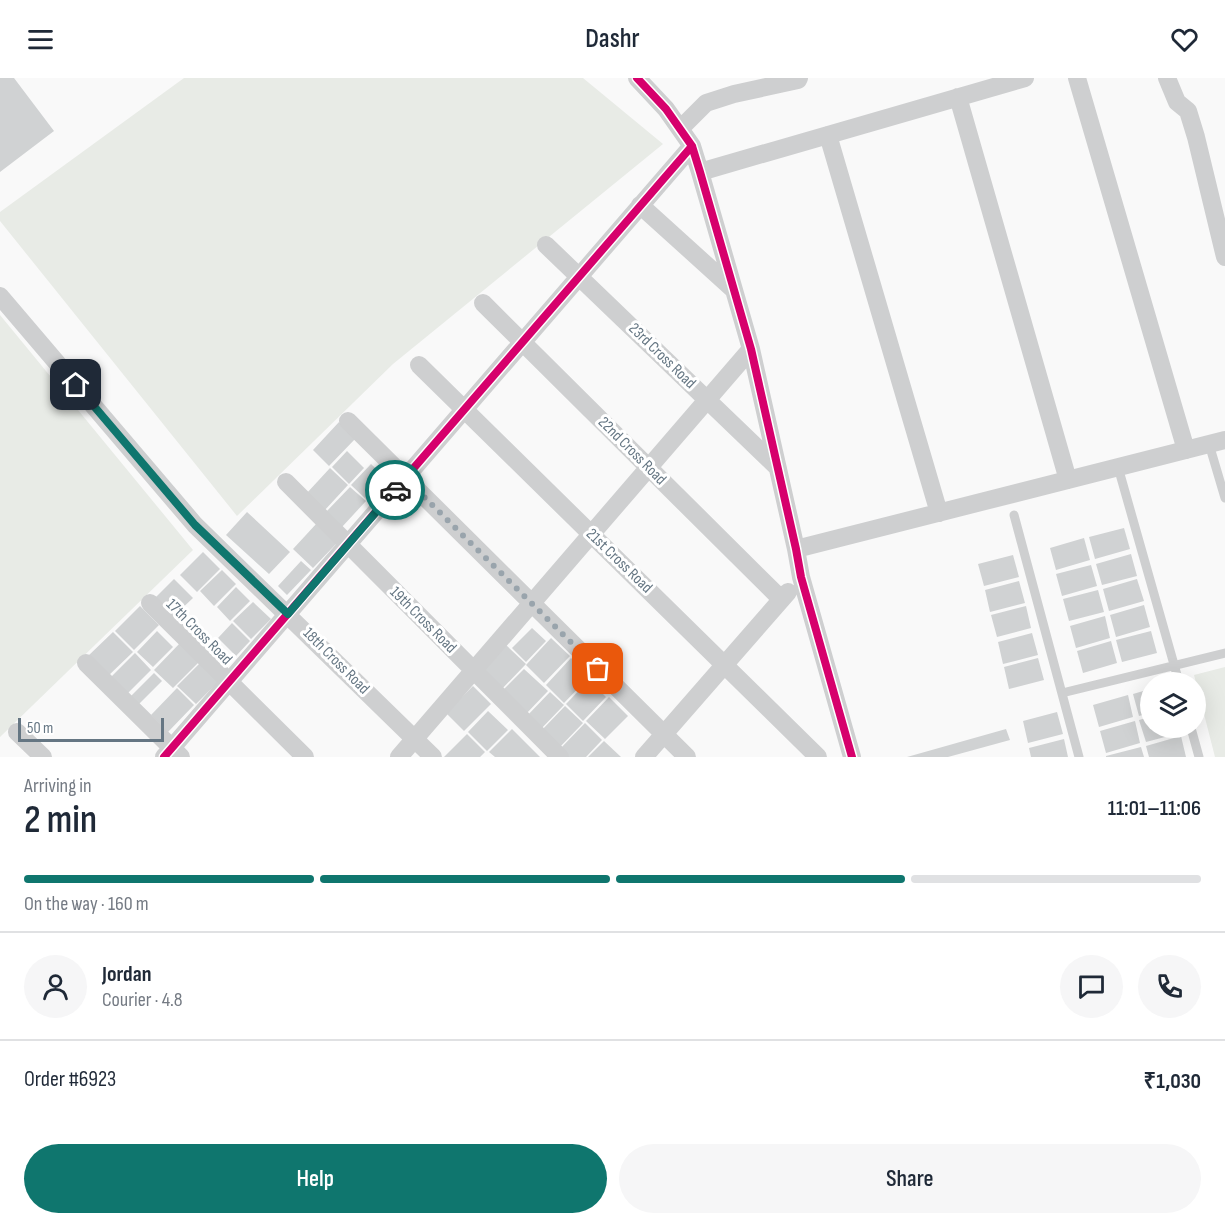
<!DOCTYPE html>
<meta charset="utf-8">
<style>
:root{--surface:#fff;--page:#f6f6f7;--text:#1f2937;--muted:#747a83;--line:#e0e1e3;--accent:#0f766e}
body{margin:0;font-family:"Sofia Sans Condensed",sans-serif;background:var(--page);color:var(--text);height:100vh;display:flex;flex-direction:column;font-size:22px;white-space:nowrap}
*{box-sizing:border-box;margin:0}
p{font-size:20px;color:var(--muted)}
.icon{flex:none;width:33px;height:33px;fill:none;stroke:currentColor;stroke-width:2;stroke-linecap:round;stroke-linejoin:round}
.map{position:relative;height:679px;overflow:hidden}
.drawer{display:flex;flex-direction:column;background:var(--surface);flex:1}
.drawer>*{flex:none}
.buttons{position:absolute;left:1140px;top:594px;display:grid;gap:12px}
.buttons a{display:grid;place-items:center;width:66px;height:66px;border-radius:50%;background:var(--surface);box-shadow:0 6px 24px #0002;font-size:30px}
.scale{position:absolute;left:18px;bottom:15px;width:146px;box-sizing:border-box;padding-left:6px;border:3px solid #657683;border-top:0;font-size:16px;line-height:21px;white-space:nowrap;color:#657683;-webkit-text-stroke:4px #fff;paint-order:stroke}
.pin{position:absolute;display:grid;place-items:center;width:51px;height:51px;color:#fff;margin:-26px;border-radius:12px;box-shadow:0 3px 9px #0006}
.courier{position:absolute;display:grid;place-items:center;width:60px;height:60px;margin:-30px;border:4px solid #0f766e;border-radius:50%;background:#fff;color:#222;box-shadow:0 2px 8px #0007}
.summary em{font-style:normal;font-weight:600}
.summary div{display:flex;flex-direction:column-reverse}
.summary{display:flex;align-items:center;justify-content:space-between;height:102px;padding:0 24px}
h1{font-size:39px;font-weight:600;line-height:45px}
.bar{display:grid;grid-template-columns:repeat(4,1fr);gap:9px 6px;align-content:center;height:72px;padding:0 24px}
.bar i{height:8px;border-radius:4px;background:var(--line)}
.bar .current{background:var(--accent)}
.bar p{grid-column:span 4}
.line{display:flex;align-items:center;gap:15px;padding:0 24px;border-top:2px solid var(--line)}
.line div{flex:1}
.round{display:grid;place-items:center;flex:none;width:63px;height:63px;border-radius:32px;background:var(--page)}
.action{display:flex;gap:12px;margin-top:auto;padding:12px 24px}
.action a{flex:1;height:69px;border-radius:36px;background:var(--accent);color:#fff;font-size:24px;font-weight:600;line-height:69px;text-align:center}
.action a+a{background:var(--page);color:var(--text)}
header{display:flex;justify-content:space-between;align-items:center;height:78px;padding:0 24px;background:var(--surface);font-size:27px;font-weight:600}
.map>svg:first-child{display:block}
</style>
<header><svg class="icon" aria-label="menu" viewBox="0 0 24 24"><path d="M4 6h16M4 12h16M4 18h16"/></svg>Dashr<svg class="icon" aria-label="heart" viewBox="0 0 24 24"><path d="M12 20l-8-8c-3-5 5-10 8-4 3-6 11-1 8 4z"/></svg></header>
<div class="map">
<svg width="1225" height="679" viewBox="0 0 1225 679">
<rect width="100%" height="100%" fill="#f9f9f9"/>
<path fill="#e8ebe6" d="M184,0H583L663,66L393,286L237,438L0,143V134Z
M0,237L193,472L0,659Z
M1225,589V679H1215L1194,597Z"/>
<path fill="#d0d2d3" d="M0,0H14L54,53L0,94Z
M339,344L356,360L329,388L313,372Z
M347,373L364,390L349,406L332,389Z
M371,386L388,402L368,423L351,407Z
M330,390L348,407L324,433L306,416Z
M350,409L366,423L342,449L326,434Z
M247,434L290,474L269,496L226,457Z
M317,445L337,465L313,490L293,471Z
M1124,450L1130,471L1095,481L1089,459Z
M1084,460L1090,482L1056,492L1050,470Z
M203,474L220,491L197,514L180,497Z
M1131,476L1137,498L1102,507L1096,486Z
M1013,477L1019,499L984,508L978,486Z
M301,483L311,492L287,517L278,508Z
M1091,487L1097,508L1062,518L1056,496Z
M222,492L236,506L214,528L200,513Z
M174,501L193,520L175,537L156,519Z
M1137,501L1144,523L1109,533L1103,511Z
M1019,503L1025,525L990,534L985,512Z
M236,509L250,523L230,543L217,529Z
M1098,512L1104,534L1069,543L1063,521Z
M253,524L271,541L251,561L233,543Z
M1144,527L1150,549L1116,559L1110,537Z
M140,528L159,547L134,572L115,553Z
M1026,528L1031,550L997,559L991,537Z
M1105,538L1110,560L1076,570L1070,548Z
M232,545L250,563L236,578L218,560Z
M532,550L546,563L526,584L512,570Z
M157,553L173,569L153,589L137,574Z
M1151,553L1157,575L1122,584L1116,562Z
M113,554L133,574L107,599L87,579Z
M1032,555L1038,577L1003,586L998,564Z
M551,560L570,578L544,605L526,587Z
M1111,563L1117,585L1083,595L1077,573Z
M181,564L200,583L173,610L154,592Z
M506,567L526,586L500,613L481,595Z
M135,575L151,592L127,616L111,599Z
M571,580L590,598L564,625L546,607Z
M1038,580L1044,602L1009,611L1004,589Z
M201,584L220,602L196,626L177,608Z
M524,591L548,613L525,637L501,614Z
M154,595L162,603L138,627L130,619Z
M589,602L606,619L583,643L566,626Z
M473,608L491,626L464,653L446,635Z
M177,610L194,627L168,654L151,637Z
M1150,611V635L1139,638L1133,616Z
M550,614L564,627L539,653L525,640Z
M1128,617L1133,639L1099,649L1093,627Z
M609,619L628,638L605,661L586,643Z
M565,628L583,645L559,670L541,653Z
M488,633L508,652L487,673L468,654Z
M1057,634L1063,656L1028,665L1023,643Z
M1150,639V650H1179L1180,655L1146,664L1139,642Z
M1135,643L1140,665L1106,675L1100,653Z
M585,645L602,662L586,679H567L559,672Z
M512,651L540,679H495L489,674Z
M1006,651L1010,662L948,679H907Z
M467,656L485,674L480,679H444Z
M1181,658L1186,679H1149L1146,668Z
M1064,661L1068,679H1031L1029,670Z
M604,663L621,679H588Z
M1141,669L1144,679H1106V678Z"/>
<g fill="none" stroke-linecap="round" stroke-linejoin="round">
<path stroke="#cecfd0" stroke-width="9" d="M1209,366L1225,420
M1118,389L1179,604
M1014,437L1079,679
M1062,615L1225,575
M1191,650L1199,679"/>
<path stroke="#cecfd0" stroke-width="18" d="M637,0L666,31L692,68L700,94L751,271L796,471L801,499L852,679
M1077,0L1186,372
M1167,0L1177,24L1188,33L1196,59L1225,179
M958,19L1068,402
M680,51L706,25L734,16L798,2L799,0
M828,57L939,435
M700,94L1025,0
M640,127L734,212
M546,167L778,390
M0,218L195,447L433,679
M483,225L781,521
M419,287L818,679
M348,343L687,679
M286,404L560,679
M796,471L1225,362
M150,525L305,679
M86,585L181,679
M17,654L43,679
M164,679L692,68
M399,679L751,271
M644,679L788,514"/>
<defs>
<path id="cycleway" d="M637,0L666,31L692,68L700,94L751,271L796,471L801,499L852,679
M164,679L692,68"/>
</defs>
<use href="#cycleway" stroke="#fff" stroke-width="11"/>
<use href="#cycleway" stroke="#d6006c" stroke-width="8"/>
</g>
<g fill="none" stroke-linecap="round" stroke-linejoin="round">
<path stroke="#99a4ac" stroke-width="6" stroke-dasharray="0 10.8" d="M395,412L405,400L598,591"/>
<path stroke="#0f766e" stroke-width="8" d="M76,307L195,447L288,536L395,412"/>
</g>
<g text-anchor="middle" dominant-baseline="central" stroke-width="6" stroke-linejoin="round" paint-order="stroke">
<g font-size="16" fill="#657683" stroke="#fff">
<text transform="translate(662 278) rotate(44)">23rd Cross Road</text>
<text transform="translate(632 373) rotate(45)">22nd Cross Road</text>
<text transform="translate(619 483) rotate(44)">21st Cross Road</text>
<text transform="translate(423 542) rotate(45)">19th Cross Road</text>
<text transform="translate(199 554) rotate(45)">17th Cross Road</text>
<text transform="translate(336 583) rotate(45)">18th Cross Road</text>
</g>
</g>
</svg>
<div class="buttons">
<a><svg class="icon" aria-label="layers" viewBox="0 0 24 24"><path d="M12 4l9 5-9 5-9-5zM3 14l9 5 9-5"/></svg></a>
</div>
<div class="scale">50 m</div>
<div class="pin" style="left:598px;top:591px;background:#ea580c"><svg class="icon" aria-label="bag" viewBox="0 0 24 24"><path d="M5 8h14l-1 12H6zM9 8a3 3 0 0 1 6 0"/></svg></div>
<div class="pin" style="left:76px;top:307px;background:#1f2937"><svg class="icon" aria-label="home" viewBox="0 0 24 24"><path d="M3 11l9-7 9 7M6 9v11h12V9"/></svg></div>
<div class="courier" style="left:395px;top:412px"><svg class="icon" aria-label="car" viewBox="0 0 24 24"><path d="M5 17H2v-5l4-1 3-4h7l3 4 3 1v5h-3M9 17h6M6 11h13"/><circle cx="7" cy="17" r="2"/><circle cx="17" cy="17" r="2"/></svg></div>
</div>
<section class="drawer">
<div class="summary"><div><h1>2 min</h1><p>Arriving in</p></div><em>11:01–11:06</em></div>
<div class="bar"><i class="current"></i><i class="current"></i><i class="current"></i><i></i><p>On the way · 160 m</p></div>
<div class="line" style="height:108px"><a class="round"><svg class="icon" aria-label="person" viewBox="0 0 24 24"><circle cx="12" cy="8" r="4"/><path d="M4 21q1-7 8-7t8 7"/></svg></a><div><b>Jordan</b><p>Courier · 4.8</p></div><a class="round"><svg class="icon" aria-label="chat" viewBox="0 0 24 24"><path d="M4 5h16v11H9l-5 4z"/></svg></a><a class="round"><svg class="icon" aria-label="phone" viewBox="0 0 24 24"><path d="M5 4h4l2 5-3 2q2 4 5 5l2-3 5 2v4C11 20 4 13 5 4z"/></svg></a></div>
<div class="line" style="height:78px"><div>Order #6923</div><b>₹1,030</b></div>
<div class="action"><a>Help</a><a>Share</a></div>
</section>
